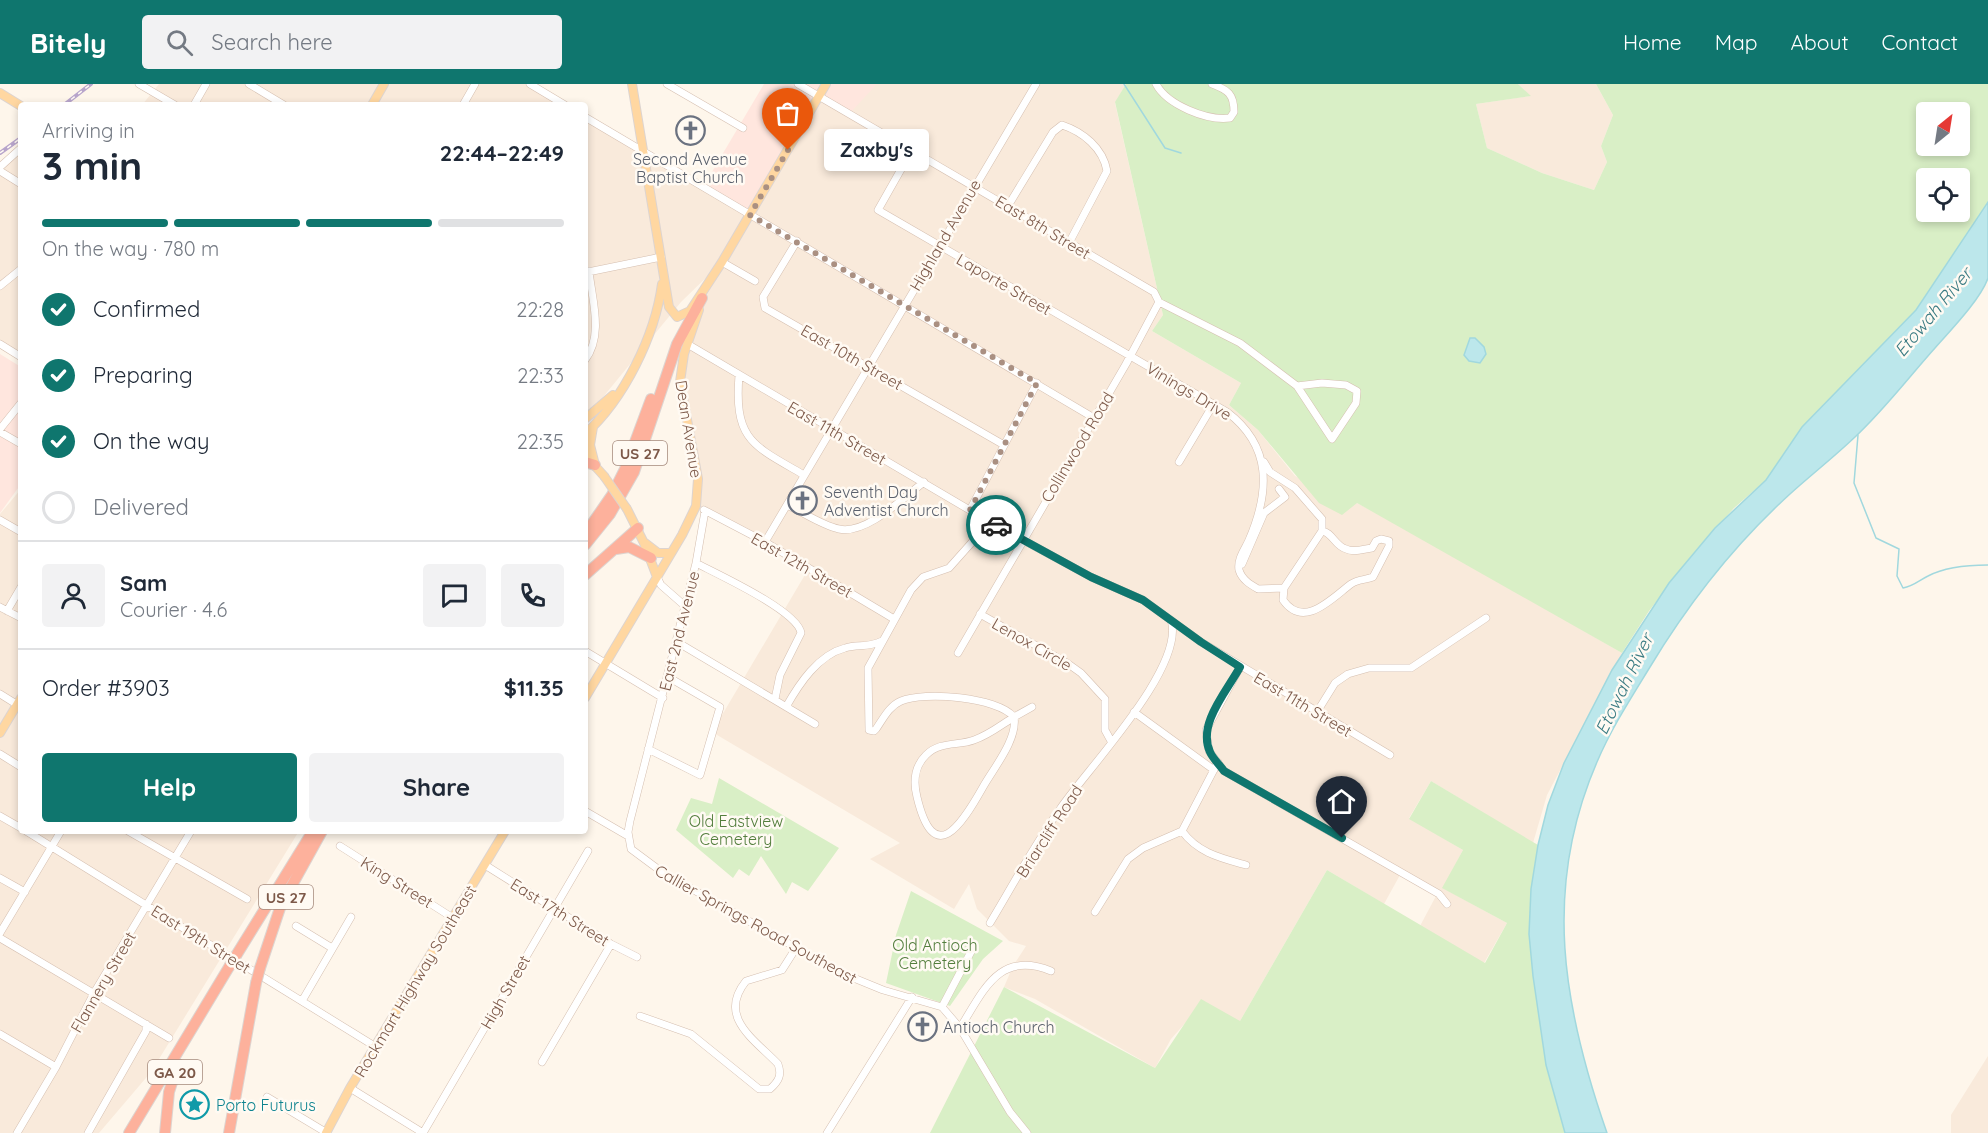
<!DOCTYPE html>
<meta charset="utf-8">
<style>
:root{--surface:#fff;--page:#f2f2f3;--text:#1f2937;--muted:#747a83;--line:#e0e1e3;--accent:#0f766e}
body{margin:0;font-family:Quicksand,sans-serif;background:var(--page);color:var(--text);height:100vh;display:flex;flex-direction:column;font-size:22px;white-space:nowrap}
*{box-sizing:border-box;margin:0}
p{font-size:20px;color:var(--muted)}
.icon{flex:none;width:33px;height:33px;fill:none;stroke:currentColor;stroke-width:2;stroke-linecap:round;stroke-linejoin:round}
.map{position:relative;flex:1;overflow:hidden}
.details{position:absolute;left:18px;top:18px;width:570px;height:732px;display:flex;flex-direction:column;background:var(--surface);border-radius:6px;box-shadow:0 3px 9px #0003}
.details>*{flex:none}
.needle{width:39px;rotate:30deg}
.controls{position:absolute;left:1916px;top:18px;display:grid;gap:12px}
.controls a{display:grid;place-items:center;width:54px;height:54px;border-radius:6px;background:var(--surface);box-shadow:0 3px 9px #0003;font-size:30px}
.pin{position:absolute;display:grid;place-items:center;width:51px;height:51px;color:#fff;margin:-62px -26px;border-radius:50% 50% 50% 0;rotate:-45deg;box-shadow:0 0 6px #0007}
.pin .icon{rotate:45deg}
.courier{position:absolute;display:grid;place-items:center;width:60px;height:60px;margin:-30px;border:4px solid #0f766e;border-radius:50%;background:#fff;color:#222;box-shadow:0 2px 8px #0007}
.bubble{position:absolute;height:42px;border-radius:6px;background:var(--surface);box-shadow:0 3px 9px #0003;font-size:20px;font-weight:800;line-height:42px;text-align:center}
.head em{font-style:normal;font-weight:800}
.head div{display:flex;flex-direction:column-reverse}
.head{display:flex;align-items:center;justify-content:space-between;height:102px;padding:0 24px}
h1{font-size:39px;font-weight:800;line-height:45px}
.bar{display:grid;grid-template-columns:repeat(4,1fr);gap:9px 6px;align-content:center;height:72px;padding:0 24px}
.bar i{height:8px;border-radius:4px;background:var(--line)}
.bar .current{background:var(--accent)}
.bar p{grid-column:span 4}
.line{display:flex;align-items:center;gap:15px;padding:0 24px;border-top:2px solid var(--line)}
.line div{flex:1}
.round{display:grid;place-items:center;flex:none;width:63px;height:63px;border-radius:6px;background:var(--page)}
ol{padding:0 24px;list-style:none}
li{display:flex;align-items:center;gap:18px;height:66px}
li p{margin-inline-start:auto}
li .icon{padding:6px;border-radius:50%;background:var(--accent);color:#fff;stroke-width:4}
li:last-child{color:var(--muted)}
li i{width:33px;height:33px;border:3px solid var(--line);border-radius:50%}
.cta{display:flex;gap:12px;margin-top:auto;padding:12px 24px}
.cta a{flex:1;height:69px;border-radius:6px;background:var(--accent);color:#fff;font-size:24px;font-weight:800;line-height:69px;text-align:center}
.cta a+a{background:var(--page);color:var(--text)}
header{display:flex;align-items:center;gap:36px;box-sizing:border-box;height:84px;padding:0 30px;background:var(--accent);color:#fff}
header strong{font-size:28px}
nav{display:flex;gap:33px;margin-inline-start:auto;font-size:21px}
.search{width:420px;height:54px;background:var(--page);display:flex;align-items:center;gap:15px;box-sizing:border-box;padding:0 21px;border-radius:6px;color:var(--muted);font-size:22px}
.map>svg:first-child{display:block}
</style>
<header>
<strong>Bitely</strong>
<div class="search"><svg class="icon" aria-label="search" viewBox="0 0 24 24"><circle cx="10" cy="10" r="6"/><path d="M15 15l6 6"/></svg>Search here</div>
<nav><a>Home</a><a>Map</a><a>About</a><a>Contact</a></nav>
</header>
<div class="map">
<svg width="1988" height="1049" viewBox="0 0 1988 1049">
<rect width="100%" height="100%" fill="#fef6eb"/>
<path fill="#f9eadb" d="M159,0H534L565,21H142Z
M866,0H1126L1115,19L1163,231L1152,247L1241,299L1229,321L1258,346L1295,392L1357,419L1418,451L1622,569L1547,711L1533,759L1431,697L1409,734L1463,766L1443,804L1507,839L1484,879L1420,842L1436,812L1400,791L1384,820L1327,786L1240,937H1187L1171,955L1155,984L1035,915L1004,903L1013,882L1026,862L1009,857L977,825L969,800L954,825L870,775L900,759L712,648L809,484L696,422L698,414L680,298L702,214L719,181L681,218L585,335V33L750,131L819,12Z
M1518,0H1596L1613,31L1601,62L1607,78L1594,106L1542,89L1487,64L1476,20L1530,12Z
M21,64V273L0,260V83Z
M21,405V747H299L151,988L99,1049H0V430Z
M1988,972V1049H1951V1031Z"/>
<path fill="#ffe6de" d="M764,0H877L849,30L819,13L750,131L703,103Z
M0,270L21,283V400L0,429Z"/>
<path fill="#d9efc6" fill-rule="evenodd" d="M1126,0H1518L1531,12L1476,20L1487,64L1542,89L1594,106L1607,78L1601,62L1613,31L1596,0H1988V118L1959,165L1916,226L1802,343L1766,396L1734,424L1691,472L1649,527L1622,569L1357,419L1342,431L1319,419L1258,346L1229,321L1241,299L1152,247L1163,231L1115,18ZM1926,28H1959V62H1926ZM1926,94H1959V128H1926Z
M719,694L839,764L808,807L792,798L786,810L761,772L749,792L739,785L733,794L676,746L691,714L712,720Z
M1431,697L1538,761L1531,805V871L1546,981L1565,1049H930L1004,903L1155,984L1201,915L1240,937L1327,786L1485,879L1507,839L1442,804L1463,766L1409,735Z
M911,807L1003,857L983,875L950,922L886,899L896,851Z"/>
<path fill="#bce7eb" stroke="#a1d8de" stroke-width="1.5" d="M1988,118C1988,135 1988,180 1988,194C1981,215 1950,247 1935,264C1909,293 1884,326 1855,353C1834,373 1811,391 1790,410C1735,460 1688,520 1650,583C1631,614 1611,645 1597,678C1542,805 1563,923 1607,1049H1565L1546,981L1533,892L1529,850L1531,805L1538,761L1548,721L1564,679L1612,586L1669,499L1715,444L1766,396L1802,343L1916,226Z
M1470,254H1475L1484,263L1486,270L1480,279L1469,277L1464,271Z"/>
<g fill="none" stroke-linecap="round" stroke-linejoin="round">
<path stroke="#a1d8de" stroke-width="1.5" d="M1124,0L1165,64L1181,69
M1858,351L1854,399L1876,454L1899,465L1897,492L1903,504C1914,502 1918,497 1928,492C1945,483 1969,481 1988,481"/>
<defs>
<path id="minor" d="M139,0L175,21
M249,0L284,21
M530,0L565,21
M667,0L743,44
M798,0L1154,208L1159,218
M1156,0C1167,21 1207,37 1230,34L1234,28C1234,10 1228,6 1212,0
M194,21L206,0
M463,21L475,0
M585,33L1094,334
M912,66L878,126L1227,328C1272,362 1270,407 1249,456C1245,465 1237,475 1239,486C1242,496 1251,501 1258,505L1284,504
M0,83L21,64
M0,87L21,100
M1008,122L1053,48L1062,41C1083,48 1103,64 1107,87L1069,159
M797,157L763,213L765,224L1004,361
M722,178L755,197
M588,188L661,173
M0,202L21,185
M1159,218L1240,259L1297,302
M0,260L21,273
M689,261L990,438L1091,493L1143,516L1201,558L1390,671
M585,276C604,251 592,216 589,187
M739,291C734,356 752,361 804,391
M1322,299L1346,301L1357,307L1356,319L1332,355L1297,302Z
M0,345L21,319
M0,348L21,360
M1179,378L1213,321
M1264,378L1270,388L1295,404L1322,435V447L1284,504L1283,516C1304,546 1332,514 1351,500C1358,495 1366,496 1373,493L1389,462V457L1381,455L1376,457L1372,464C1363,465 1354,469 1346,465C1335,462 1332,448 1322,447
M787,421C803,428 821,441 839,445C866,451 903,414 924,398
M704,426L765,458L894,535
M970,426L1037,299
M705,427L696,479L630,737L628,748L631,765L662,788L839,888L883,906L942,923L960,944L1010,1028L1027,1049
M0,436L21,448
M990,438L949,484L923,493L911,506L868,584L869,646L874,647L876,645C883,635 889,622 901,617C924,607 997,613 1014,633L1032,623
M765,458L1036,0
M696,479C717,490 798,527 801,549L780,591L775,615
M1242,480L1264,429L1285,413L1279,405
M657,493L661,501L685,522
M0,523L21,534
M7,527L21,503
M980,530L1067,579L1081,589L1105,615V646L1111,657
M677,558L815,640
M585,567L663,614
M958,569L1126,280L1159,218
M1240,583L1206,646L1209,667L1224,687L1439,810L1447,820
M0,610L21,623
M786,623C799,600 818,571 845,564C859,560 867,564 882,557
M1134,628L1214,686
M1317,628L1335,599L1348,590L1369,584H1411L1486,534
M1014,633C1018,655 993,685 983,703C961,742 934,784 917,713C913,697 914,683 926,671C940,657 958,662 974,656C989,651 1001,641 1014,633Z
M648,665L700,691L720,623L668,593
M0,670L21,683
M585,727L628,752
M0,732L21,744
M26,747L376,963
M128,747L247,815
M1182,747C1198,769 1221,774 1246,781
M340,762L453,834
M485,781L611,860L637,873
M0,794L25,808
M1095,828L1128,775L1143,764L1182,747L1218,678
M990,839C1013,801 1034,761 1060,725C1087,685 1186,583 1171,536
M296,842L332,864
M0,849L61,747
M0,854L169,954
M302,917L351,833
M942,923L974,862
M640,932L691,950L759,1005H770C779,997 782,991 778,980C754,955 717,933 746,897L782,886L796,864
M960,944C984,906 999,866 1051,887
M0,950L56,983
M542,978L611,860
M350,1004L423,1049
M267,1013L327,1049
M17,1049L56,983L94,909L191,747
M88,1049L146,947V940
M423,1049L588,767
M827,1049L912,913"/>
<path id="major" d="M632,0L669,223L677,233L690,227L722,178L826,0
M0,9L21,22
M372,21L384,0
M585,335L613,311
M593,343L590,361L595,381
M585,350C624,315 655,252 662,200
M585,371L604,392
M627,425L644,459L657,493
M645,459L658,469H671
M585,614L682,451L696,422L698,395L680,298L684,270L699,226
M0,649L21,614
M326,1049L350,1004L505,747"/>
<path id="highway" d="M585,378L595,381
M585,450L612,411L625,385L651,315
M585,461L610,430L634,388L677,260L702,214
M616,465L629,463L651,474
M585,491L638,444
M237,870L313,747
M260,884L281,821L322,747
M129,1049L229,883
M165,1049L169,1008L178,980
M229,1049L256,899"/>
</defs>
<use href="#minor" stroke="#d5bfb0" stroke-width="8"/>
<use href="#major" stroke="#ddd4d0" stroke-width="10"/>
<use href="#highway" stroke="#ddd4d0" stroke-width="12"/>
<use href="#minor" stroke="#fff" stroke-width="7"/>
<use href="#major" stroke="#ffd7a1" stroke-width="8"/>
<use href="#highway" stroke="#fdb19c" stroke-width="10"/>
<defs>
<path id="rail" d="M64,21L91,0
M0,69L21,54"/>
</defs>
<use href="#rail" stroke="#b8a5cb" stroke-width="4"/>
<use href="#rail" stroke="#fffaf3" stroke-width="1.5" stroke-dasharray="4.5" stroke-linecap="butt"/>
<defs>
<path id="major-bridge" d="M604,392L627,425"/>
<path id="highway-bridge" d="M229,883L237,870
M256,899L260,884"/>
</defs>
<use href="#major-bridge" stroke="#ddd4d0" stroke-width="10" stroke-linecap="butt"/>
<use href="#highway-bridge" stroke="#ddd4d0" stroke-width="12" stroke-linecap="butt"/>
<use href="#major-bridge" stroke="#ffd7a1" stroke-width="8"/>
<use href="#highway-bridge" stroke="#fdb19c" stroke-width="10"/>
</g>
<g fill="none" stroke-linecap="round" stroke-linejoin="round">
<path stroke="#aa9082" stroke-width="6" stroke-dasharray="0 10.8" d="M788,66L750,131L1037,299L970,426L996,441"/>
<path stroke="#0f766e" stroke-width="8" d="M996,441L1091,493L1143,516L1201,558L1240,583C1227,607 1197,640 1210,668C1213,675 1220,681 1224,687L1342,754"/>
</g>
<defs>
<symbol id="church-ring" viewBox="-11 -11 22 22"><circle r="9.5" fill="#fffaf3" stroke="#6b7280" stroke-width="1.5"/><path d="M-1.2-6h2.4v3.5h3.3v2.4h-3.3V6h-2.4V-.1h-3.3v-2.4h3.3Z" fill="#6b7280"/></symbol>
<symbol id="sight-ring" viewBox="-11 -11 22 22"><circle r="9.5" fill="#fffaf3" stroke="#0f9aa8" stroke-width="1.5"/><path d="M0-6L1.8-2.2L6-1.7L2.9 1.2L3.7 5.4L0 3.3L-3.7 5.4L-2.9 1.2L-6-1.7L-1.8-2.2Z" fill="#0f9aa8"/></symbol>
</defs>
<g fill-rule="evenodd">
<use href="#church-ring" x="674" y="30" width="33" height="33"/>
<use href="#church-ring" x="786" y="400" width="33" height="33"/>
<use href="#church-ring" x="906" y="926" width="33" height="33"/>
<use href="#sight-ring" x="178" y="1004" width="33" height="33"/>
</g>
<g text-anchor="middle" dominant-baseline="central" stroke-width="5" stroke-linejoin="round" paint-order="stroke">
<g fill="#fffaf3" stroke="#a4897c" stroke-width="1.5">
<rect x="613" y="357" width="54" height="24" rx="4.5"/>
<rect x="259" y="801" width="54" height="24" rx="4.5"/>
<rect x="148" y="976" width="54" height="24" rx="4.5"/>
</g>
<g font-size="15" font-weight="bold" fill="#7d5949">
<text x="640" y="369">US 27</text>
<text x="286" y="813">US 27</text>
<text x="175" y="988">GA 20</text>
</g>
<g font-size="16" fill="#5b616d" stroke="#fffaf3" text-anchor="start">
<text x="690" y="75" text-anchor="middle">Second Avenue<tspan x="690" dy="18">Baptist Church</tspan></text>
<text x="824" y="408">Seventh Day<tspan x="824" dy="18">Adventist Church</tspan></text>
<text x="943" y="943">Antioch Church</text>
</g>
<g font-size="16" fill="#7d5949" stroke="#fffaf3">
<text transform="translate(1043 143) rotate(31)">East 8th Street</text>
<text transform="translate(945 151) rotate(-60)">Highland Avenue</text>
<text transform="translate(1004 200) rotate(30)">Laporte Street</text>
<text transform="translate(852 273) rotate(30)">East 10th Street</text>
<text transform="translate(1189 307) rotate(31)">Vinings Drive</text>
<text transform="translate(689 345) rotate(81)">Dean Avenue</text>
<text transform="translate(837 349) rotate(30)">East 11th Street</text>
<text transform="translate(1077 363) rotate(-59)">Collinwood Road</text>
<text transform="translate(802 481) rotate(30)">East 12th Street</text>
<text transform="translate(679 547) rotate(-76)">East 2nd Avenue</text>
<text transform="translate(1032 560) rotate(30)">Lenox Circle</text>
<text transform="translate(1303 620) rotate(31)">East 11th Street</text>
<text transform="translate(1049 747) rotate(-57)">Briarcliff Road</text>
<text transform="translate(397 798) rotate(32)">King Street</text>
<text transform="translate(560 828) rotate(32)">East 17th Street</text>
<text transform="translate(756 840) rotate(29)">Callier Springs Road Southeast</text>
<text transform="translate(201 855) rotate(32)">East 19th Street</text>
<text transform="translate(415 897) rotate(-59)">Rockmart Highway Southeast</text>
<text transform="translate(103 898) rotate(-60)">Flannery Street</text>
<text transform="translate(505 908) rotate(-60)">High Street</text>
</g>
<g font-size="16" fill="#537e3d" stroke="#fffaf3">
<text x="736" y="737">Old Eastview<tspan x="736" dy="18">Cemetery</tspan></text>
<text x="935" y="861">Old Antioch<tspan x="935" dy="18">Cemetery</tspan></text>
</g>
<g font-size="16" fill="#0d838f" stroke="#fffaf3" text-anchor="start">
<text x="216" y="1021">Porto Futurus</text>
</g>
<g font-size="18" font-style="italic" fill="#3a7b83" stroke="#fffaf3">
<text transform="translate(1933 228) rotate(-50)">Etowah River</text>
<text transform="translate(1624 600) rotate(-64)">Etowah River</text>
</g>
</g>
</svg>
<div class="controls">
<a><svg class="needle" viewBox="-14 -14 28 28"><path d="M0-13l5 13h-10z" fill="#e53935"/><path d="M0 13l5-13h-10z" fill="#747a83"/></svg></a>
<a><svg class="icon" aria-label="locate" viewBox="0 0 24 24"><circle cx="12" cy="12" r="6"/><path d="M12 2v4M12 18v4M2 12h4M18 12h4"/></svg></a>
</div>
<div class="pin" style="left:788px;top:66px;background:#ea580c"><svg class="icon" aria-label="bag" viewBox="0 0 24 24"><path d="M5 8h14l-1 12H6zM9 8a3 3 0 0 1 6 0"/></svg></div>
<div class="pin" style="left:1342px;top:754px;background:#1f2937"><svg class="icon" aria-label="home" viewBox="0 0 24 24"><path d="M3 11l9-7 9 7M6 9v11h12V9"/></svg></div>
<div class="courier" style="left:996px;top:441px"><svg class="icon" aria-label="car" viewBox="0 0 24 24"><path d="M5 17H2v-5l4-1 3-4h7l3 4 3 1v5h-3M9 17h6M6 11h13"/><circle cx="7" cy="17" r="2"/><circle cx="17" cy="17" r="2"/></svg></div>
<div class="bubble" style="left:824px;top:45px;width:105px">Zaxby's</div>
<section class="details">
<div class="head"><div><h1>3 min</h1><p>Arriving in</p></div><em>22:44–22:49</em></div>
<div class="bar"><i class="current"></i><i class="current"></i><i class="current"></i><i></i><p>On the way · 780 m</p></div>
<ol>
<li><svg class="icon" aria-label="check" viewBox="0 0 24 24"><path d="M5 12l5 5 9-10"/></svg>Confirmed<p>22:28</p></li>
<li><svg class="icon" aria-label="check" viewBox="0 0 24 24"><path d="M5 12l5 5 9-10"/></svg>Preparing<p>22:33</p></li>
<li><svg class="icon" aria-label="check" viewBox="0 0 24 24"><path d="M5 12l5 5 9-10"/></svg>On the way<p>22:35</p></li>
<li><i></i>Delivered</li>
</ol>
<div class="line" style="height:108px"><a class="round"><svg class="icon" aria-label="person" viewBox="0 0 24 24"><circle cx="12" cy="8" r="4"/><path d="M4 21q1-7 8-7t8 7"/></svg></a><div><b>Sam</b><p>Courier · 4.6</p></div><a class="round"><svg class="icon" aria-label="chat" viewBox="0 0 24 24"><path d="M4 5h16v11H9l-5 4z"/></svg></a><a class="round"><svg class="icon" aria-label="phone" viewBox="0 0 24 24"><path d="M5 4h4l2 5-3 2q2 4 5 5l2-3 5 2v4C11 20 4 13 5 4z"/></svg></a></div>
<div class="line" style="height:78px"><div>Order #3903</div><b>$11.35</b></div>
<div class="cta"><a>Help</a><a>Share</a></div>
</section>
</div>
